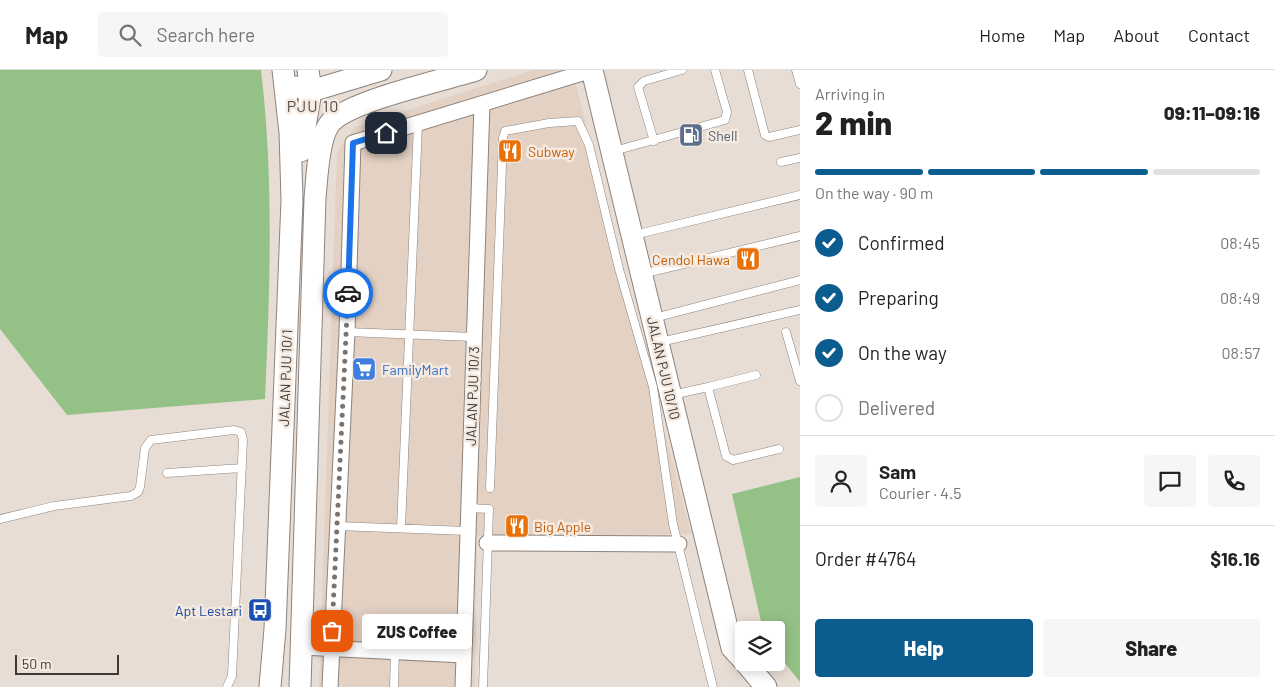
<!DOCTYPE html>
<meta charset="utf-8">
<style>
:root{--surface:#fff;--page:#f6f6f6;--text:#222;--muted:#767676;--line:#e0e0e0;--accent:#0b5c8f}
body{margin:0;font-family:Barlow,sans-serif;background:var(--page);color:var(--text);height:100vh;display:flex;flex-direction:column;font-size:19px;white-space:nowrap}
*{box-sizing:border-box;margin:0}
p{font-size:16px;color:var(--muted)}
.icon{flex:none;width:28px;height:28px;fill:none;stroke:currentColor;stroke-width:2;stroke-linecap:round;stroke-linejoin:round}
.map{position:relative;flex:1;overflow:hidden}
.side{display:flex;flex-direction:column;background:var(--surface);width:475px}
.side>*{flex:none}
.tools{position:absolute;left:735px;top:551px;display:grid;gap:10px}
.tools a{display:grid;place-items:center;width:50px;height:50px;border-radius:5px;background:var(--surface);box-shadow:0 2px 12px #0003;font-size:25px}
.scale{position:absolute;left:15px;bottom:12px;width:104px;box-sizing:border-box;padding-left:5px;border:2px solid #3e3935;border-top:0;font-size:14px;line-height:18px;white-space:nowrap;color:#3e3935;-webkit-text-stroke:4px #f5eae1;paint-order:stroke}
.pin{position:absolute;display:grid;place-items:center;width:42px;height:42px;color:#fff;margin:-21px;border-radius:10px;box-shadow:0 2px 8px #0006}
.courier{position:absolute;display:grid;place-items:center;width:50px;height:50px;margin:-25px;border:4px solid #1a73e8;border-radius:50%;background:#fff;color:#222;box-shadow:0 1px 6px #0007}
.bubble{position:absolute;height:35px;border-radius:5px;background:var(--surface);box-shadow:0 2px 12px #0003;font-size:16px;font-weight:800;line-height:35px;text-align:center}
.headline em{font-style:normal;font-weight:800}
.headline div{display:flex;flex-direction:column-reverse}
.headline{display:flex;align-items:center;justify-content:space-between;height:85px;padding:0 15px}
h1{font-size:32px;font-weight:800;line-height:38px}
.bar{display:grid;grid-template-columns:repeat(4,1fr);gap:8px 5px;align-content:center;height:60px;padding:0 15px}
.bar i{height:6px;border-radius:4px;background:var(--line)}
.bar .active{background:var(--accent)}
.bar p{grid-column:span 4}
.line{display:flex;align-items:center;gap:12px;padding:0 15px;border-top:1px solid var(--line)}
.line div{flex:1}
.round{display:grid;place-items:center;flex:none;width:52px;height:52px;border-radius:5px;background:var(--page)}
ol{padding:0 15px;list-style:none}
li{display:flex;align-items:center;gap:15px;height:55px}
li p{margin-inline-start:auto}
li .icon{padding:5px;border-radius:50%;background:var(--accent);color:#fff;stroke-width:4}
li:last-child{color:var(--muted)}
li i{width:28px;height:28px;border:2px solid var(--line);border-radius:50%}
.button{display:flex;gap:10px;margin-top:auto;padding:10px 15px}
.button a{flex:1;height:58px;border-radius:5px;background:var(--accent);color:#fff;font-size:20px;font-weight:800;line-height:58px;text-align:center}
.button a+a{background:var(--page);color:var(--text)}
header{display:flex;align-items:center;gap:30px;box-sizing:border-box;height:70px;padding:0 25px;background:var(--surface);border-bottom:1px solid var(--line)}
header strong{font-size:24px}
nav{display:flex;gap:28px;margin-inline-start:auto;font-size:18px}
.search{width:350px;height:45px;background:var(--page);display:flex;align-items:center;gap:12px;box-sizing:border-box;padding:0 18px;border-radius:5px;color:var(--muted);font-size:19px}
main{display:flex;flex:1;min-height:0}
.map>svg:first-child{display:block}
</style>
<header>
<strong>Map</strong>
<div class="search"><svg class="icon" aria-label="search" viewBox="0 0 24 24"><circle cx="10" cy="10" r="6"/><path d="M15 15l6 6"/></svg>Search here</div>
<nav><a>Home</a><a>Map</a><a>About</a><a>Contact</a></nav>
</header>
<main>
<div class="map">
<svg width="800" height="617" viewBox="0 0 800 617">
<rect width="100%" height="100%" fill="#e8ddd4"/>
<path fill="#e3d1c3" d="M533,0H572L691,464L477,466L475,617H319L337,82L355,57Z"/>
<path fill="#94c286" d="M0,0H261C274,110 270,219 265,329L67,345L0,259Z
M800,407V612L776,582V560H763L732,424Z"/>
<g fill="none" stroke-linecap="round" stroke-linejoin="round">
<defs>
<path id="lane" d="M748,0L765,65L769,67L800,60
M796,0L800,14
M654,71L638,17L644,11L682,0
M614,81L725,50L727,42L715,0
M781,92L800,88
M634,165L800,125
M642,204L800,166
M654,248L800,210
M347,262L474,267
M786,262L800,311
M660,272L800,240
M708,317L756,305
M672,325L708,317L726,386L733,390L779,379
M167,403L242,398
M490,418L503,68L505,61L549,53L578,51L589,75L619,199L653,317L673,454L713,617
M468,438L489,439L483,617
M0,449L54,436L131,426L138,422L140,417L145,378L151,370L234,360L241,362L243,370L232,606L227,617
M337,456L467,461
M401,458L418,54
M394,617L395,581"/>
<path id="street" d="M487,473L679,474
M301,577L464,585
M330,617L347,262L353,73L592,0
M463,617L482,34"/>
<path id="secondary" d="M592,0L732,578L744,591
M297,17L311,21L381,0
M301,81L311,21L308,0
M745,592L766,617
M270,617L275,559L292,130L290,62L283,0
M300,617L315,128C317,109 318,64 332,51C354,30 444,10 476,0"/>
</defs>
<use href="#lane" stroke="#8e837b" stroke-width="9"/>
<use href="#street" stroke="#8e837b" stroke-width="17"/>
<use href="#secondary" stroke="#8e837b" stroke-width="23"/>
<use href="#lane" stroke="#fff" stroke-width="8"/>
<use href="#street" stroke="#fff" stroke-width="15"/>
<use href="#secondary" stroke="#fff" stroke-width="21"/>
</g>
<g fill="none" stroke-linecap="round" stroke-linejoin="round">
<path stroke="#7a726d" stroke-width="5" stroke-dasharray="0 9" d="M332,561L348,223"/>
<path stroke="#1a73e8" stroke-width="6" d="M348,223L353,73L386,63"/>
</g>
<defs>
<symbol id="fuel-square" viewBox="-11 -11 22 22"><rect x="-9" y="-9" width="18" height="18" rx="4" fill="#5c6f8a" stroke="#f5eae1"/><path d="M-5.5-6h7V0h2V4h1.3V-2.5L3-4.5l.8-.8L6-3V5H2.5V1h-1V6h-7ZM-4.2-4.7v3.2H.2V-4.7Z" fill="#fff"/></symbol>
<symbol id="restaurant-square" viewBox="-11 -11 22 22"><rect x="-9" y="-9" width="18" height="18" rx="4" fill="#e8710a" stroke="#f5eae1"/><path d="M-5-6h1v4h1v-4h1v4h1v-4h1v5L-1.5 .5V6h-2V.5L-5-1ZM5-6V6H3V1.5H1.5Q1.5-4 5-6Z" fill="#fff"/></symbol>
<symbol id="supermarket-square" viewBox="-11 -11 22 22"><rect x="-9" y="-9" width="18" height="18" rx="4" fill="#3f7fe0" stroke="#f5eae1"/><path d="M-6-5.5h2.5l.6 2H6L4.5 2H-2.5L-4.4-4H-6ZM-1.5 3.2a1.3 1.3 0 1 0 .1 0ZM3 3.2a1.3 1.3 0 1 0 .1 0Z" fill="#fff"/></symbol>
<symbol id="bus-square" viewBox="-11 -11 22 22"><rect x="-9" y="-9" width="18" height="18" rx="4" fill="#1a4fb4" stroke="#f5eae1"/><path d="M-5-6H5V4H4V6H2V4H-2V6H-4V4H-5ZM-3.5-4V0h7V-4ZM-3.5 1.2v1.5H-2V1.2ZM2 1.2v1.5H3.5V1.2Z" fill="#fff"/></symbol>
</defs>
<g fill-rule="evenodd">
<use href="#fuel-square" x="677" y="51" width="28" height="28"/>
<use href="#restaurant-square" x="496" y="67" width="28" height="28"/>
<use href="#restaurant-square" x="734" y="175" width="28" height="28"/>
<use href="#supermarket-square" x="350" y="285" width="28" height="28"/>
<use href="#restaurant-square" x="503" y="442" width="28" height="28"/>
<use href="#bus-square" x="246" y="526" width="28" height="28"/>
</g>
<g text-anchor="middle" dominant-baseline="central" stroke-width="5" stroke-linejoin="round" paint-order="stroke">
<g font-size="14" fill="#4e5e75" stroke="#f5eae1" text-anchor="start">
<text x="708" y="65">Shell</text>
</g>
<g font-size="14" fill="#c56008" stroke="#f5eae1" text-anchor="start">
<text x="528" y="81">Subway</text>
<text x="730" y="189" text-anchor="end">Cendol Hawa</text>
<text x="534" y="456">Big Apple</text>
</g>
<g font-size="14" fill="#3e3935" stroke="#f5eae1">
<text transform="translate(664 298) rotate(77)">JALAN PJU 10/10</text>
<text transform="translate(285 308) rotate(-88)">JALAN PJU 10/1</text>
<text transform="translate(472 326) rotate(-88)">JALAN PJU 10/3</text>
</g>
<g font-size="14" fill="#366cbe" stroke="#f5eae1" text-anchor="start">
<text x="382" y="299">FamilyMart</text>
</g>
<g font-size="14" fill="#164399" stroke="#f5eae1" text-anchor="end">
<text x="242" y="540">Apt Lestari</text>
</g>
<g font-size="16" letter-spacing="1" fill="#574d46" stroke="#f5eae1">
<text x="313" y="35">PJU 10</text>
</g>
</g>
</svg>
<div class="tools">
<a><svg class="icon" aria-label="layers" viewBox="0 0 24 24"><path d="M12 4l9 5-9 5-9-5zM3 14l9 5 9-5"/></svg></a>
</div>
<div class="scale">50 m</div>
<div class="pin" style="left:332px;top:561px;background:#ea580c"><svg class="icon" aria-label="bag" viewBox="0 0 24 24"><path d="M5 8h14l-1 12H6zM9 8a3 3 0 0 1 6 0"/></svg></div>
<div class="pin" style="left:386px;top:63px;background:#1f2937"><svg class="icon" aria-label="home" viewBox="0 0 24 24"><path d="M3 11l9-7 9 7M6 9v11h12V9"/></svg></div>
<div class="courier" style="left:348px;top:223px"><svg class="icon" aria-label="car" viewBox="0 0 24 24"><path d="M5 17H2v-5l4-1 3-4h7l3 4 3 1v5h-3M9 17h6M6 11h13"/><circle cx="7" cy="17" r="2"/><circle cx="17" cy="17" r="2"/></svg></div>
<div class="bubble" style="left:362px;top:544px;width:110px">ZUS Coffee</div>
</div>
<section class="side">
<div class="headline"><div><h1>2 min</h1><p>Arriving in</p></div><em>09:11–09:16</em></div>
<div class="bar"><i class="active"></i><i class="active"></i><i class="active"></i><i></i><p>On the way · 90 m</p></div>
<ol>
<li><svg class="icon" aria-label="check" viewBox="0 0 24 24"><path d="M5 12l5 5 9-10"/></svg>Confirmed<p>08:45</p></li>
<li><svg class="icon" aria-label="check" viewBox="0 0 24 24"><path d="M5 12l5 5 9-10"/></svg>Preparing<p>08:49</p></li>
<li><svg class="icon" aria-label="check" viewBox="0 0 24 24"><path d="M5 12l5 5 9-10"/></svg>On the way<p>08:57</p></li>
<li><i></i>Delivered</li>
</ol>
<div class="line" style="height:90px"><a class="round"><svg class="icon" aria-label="person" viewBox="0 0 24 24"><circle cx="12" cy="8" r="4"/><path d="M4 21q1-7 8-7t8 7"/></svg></a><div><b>Sam</b><p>Courier · 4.5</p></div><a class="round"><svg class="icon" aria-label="chat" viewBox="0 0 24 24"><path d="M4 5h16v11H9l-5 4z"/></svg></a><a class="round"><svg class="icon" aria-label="phone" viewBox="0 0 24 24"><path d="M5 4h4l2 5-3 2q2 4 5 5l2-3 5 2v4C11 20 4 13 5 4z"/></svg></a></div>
<div class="line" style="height:65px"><div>Order #4764</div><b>$16.16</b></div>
<div class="button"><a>Help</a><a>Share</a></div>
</section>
</main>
